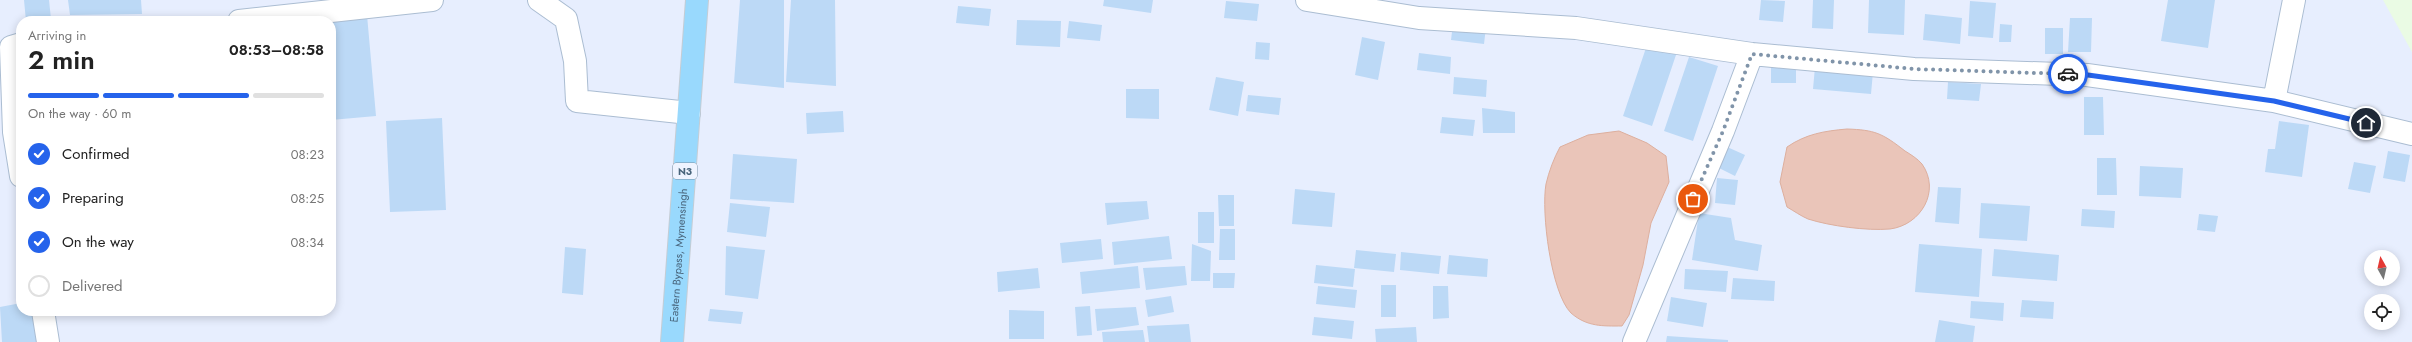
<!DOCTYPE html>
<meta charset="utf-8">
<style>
:root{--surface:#fff;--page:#f2f2f2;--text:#222;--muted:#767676;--line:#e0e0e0;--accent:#2563eb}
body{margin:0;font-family:Jost,sans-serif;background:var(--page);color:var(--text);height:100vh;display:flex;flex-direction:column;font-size:15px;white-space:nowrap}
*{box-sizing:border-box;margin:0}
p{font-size:13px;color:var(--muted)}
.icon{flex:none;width:22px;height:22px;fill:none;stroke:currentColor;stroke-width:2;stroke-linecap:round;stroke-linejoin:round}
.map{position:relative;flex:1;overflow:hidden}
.panel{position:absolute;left:16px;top:16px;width:320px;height:300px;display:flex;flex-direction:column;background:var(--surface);border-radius:16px;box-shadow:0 2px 10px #0003}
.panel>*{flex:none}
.needle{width:26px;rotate:352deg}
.buttons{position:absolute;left:2364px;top:250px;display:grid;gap:8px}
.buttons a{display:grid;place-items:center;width:36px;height:36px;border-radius:50%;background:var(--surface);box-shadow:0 2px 10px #0003;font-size:20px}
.pin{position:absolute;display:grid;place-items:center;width:34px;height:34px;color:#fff;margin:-17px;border:2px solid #fff;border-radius:50%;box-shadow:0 1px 4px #0007}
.courier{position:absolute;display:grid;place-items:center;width:40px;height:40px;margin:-20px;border:3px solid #2563eb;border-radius:50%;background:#fff;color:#222;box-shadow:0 1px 5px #0007}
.headline em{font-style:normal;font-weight:600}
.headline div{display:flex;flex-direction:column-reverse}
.headline{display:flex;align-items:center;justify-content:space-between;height:68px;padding:0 12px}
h1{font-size:26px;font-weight:600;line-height:30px}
.bar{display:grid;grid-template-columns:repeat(4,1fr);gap:6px 4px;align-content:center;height:48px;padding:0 12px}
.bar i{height:5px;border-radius:3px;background:var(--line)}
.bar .on{background:var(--accent)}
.bar p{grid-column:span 4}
ol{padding:0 12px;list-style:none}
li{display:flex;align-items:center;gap:12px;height:44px}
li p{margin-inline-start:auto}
li .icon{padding:4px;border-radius:50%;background:var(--accent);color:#fff;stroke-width:4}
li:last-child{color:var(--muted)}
li i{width:22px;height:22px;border:2px solid var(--line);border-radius:50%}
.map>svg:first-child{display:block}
</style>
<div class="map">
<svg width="2412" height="342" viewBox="0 0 2412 342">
<rect width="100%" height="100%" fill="#e7eefe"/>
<path fill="#eafbe4" d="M2383,0H2412V52Z"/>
<path fill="#eac5b9" stroke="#ddaf9e" d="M1847,129C1875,130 1882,133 1905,151C1910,154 1918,159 1922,164C1941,191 1921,225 1890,229C1867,231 1830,226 1808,219C1801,216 1794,211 1787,207L1780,182L1787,147C1806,134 1824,131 1847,129Z
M1619,131L1647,143L1666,156L1669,182L1651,223L1643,265L1629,315L1622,326C1603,326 1587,327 1571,313C1551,293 1541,212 1546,184C1549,171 1554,158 1560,147L1588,135Z"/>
<path fill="#bcd9f6" d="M24,0H49L51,19L26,21Z
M68,0H141L142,14L70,15Z
M740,0H784V88L734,83Z
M791,0H835L836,86L786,82Z
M1104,0H1153L1151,13L1103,6Z
M1761,0L1785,1L1783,22L1759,20Z
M1813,0H1834L1833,29L1812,28Z
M1869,0H1905L1904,35L1868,33Z
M2168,0H2215L2208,48L2161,41Z
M1226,1L1259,4L1257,21L1224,18Z
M1970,1L1996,3L1993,38L1968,36Z
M958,6L991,9L989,26L956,23Z
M1925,14L1962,18L1960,44L1923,40Z
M367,15L376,116L331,120V21Z
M2070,18H2092L2091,52H2068Z
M1017,20L1061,21L1060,47L1016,45Z
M1069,21L1102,25L1100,41L1067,38Z
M1453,24L1486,27L1484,44L1451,40Z
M2000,24L2012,25L2011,42H1999Z
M2045,28H2063V54H2045Z
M1362,37L1385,42L1378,80L1355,75Z
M1256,42L1270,43L1269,60L1255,59Z
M1648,42L1677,52L1652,126L1623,116Z
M1419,53L1451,57L1450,74L1417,70Z
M1689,57L1718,66L1693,141L1664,131Z
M1771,67L1796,68V83H1771Z
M1815,67L1873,72L1871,94L1813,89Z
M1216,77L1244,82L1238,116L1209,110Z
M1454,77L1487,80L1486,97L1453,94Z
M1948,82L1981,84L1979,101L1947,99Z
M1126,89H1159V119L1126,118Z
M1248,95L1281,98L1279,115L1246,111Z
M2084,97H2103L2104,135H2084Z
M1482,108L1515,112V133H1483Z
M843,111L844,132L807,134L806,113Z
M1442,117L1475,120L1473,136L1440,133Z
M442,118L446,210L390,212L386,121Z
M2279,121L2309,125L2302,177L2265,172L2268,149H2275Z
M1725,146L1745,155L1735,176L1715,166Z
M2388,151L2410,155L2405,182L2383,178Z
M733,154L797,159L794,203L730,199Z
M2097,158H2116L2117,195H2097Z
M2354,162L2376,166L2370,193L2348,189Z
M2140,166L2183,168L2181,198L2139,196Z
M1717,178L1738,180L1735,205L1715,203Z
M1938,187L1961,188L1959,224L1935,222Z
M1295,189L1335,193L1332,227L1292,224Z
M1218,195H1234V226H1219Z
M1147,201L1149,219L1107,225L1105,203Z
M730,203L770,207L766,237L727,232Z
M1981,203L2030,206L2027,241L1979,238Z
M2082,209L2115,211L2114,228L2081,226Z
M1198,212H1214V243H1198Z
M1699,213L1731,218L1735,240L1762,245L1758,271L1692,260Z
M2199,214L2218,216L2215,232L2197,230Z
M1220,229H1235V260H1219Z
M1169,236L1172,259L1114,265L1112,242Z
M1101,239L1103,259L1062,263L1060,243Z
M1192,244L1211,251L1210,281H1191Z
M1919,244L1982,249L1979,297L1915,292Z
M726,246L765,250L758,299L725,295Z
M565,247L586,249L583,295L562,293Z
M1994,249L2059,255L2057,281L1992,276Z
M1356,250L1396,254L1394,272L1354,268Z
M1401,252L1441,256L1439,274L1400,270Z
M1449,255L1488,259L1487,277L1447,274Z
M1316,265L1355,269L1353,287L1314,283Z
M1138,266L1140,288L1082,294L1080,272Z
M1185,266L1187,285L1146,290L1143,268Z
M1038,268L1040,288L998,292L997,272Z
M1685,269L1728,271L1726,292L1684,289Z
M1213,273H1235L1234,288H1213Z
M1733,278L1775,281L1774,301L1731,299Z
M1381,285H1396V317H1381Z
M1318,286L1357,290L1355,308L1316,304Z
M1433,286H1448L1449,318L1433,319Z
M1171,296L1174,312L1148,317L1145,300Z
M1671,297L1707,303L1703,327L1667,321Z
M2022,300L2054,302L2053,319L2020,317Z
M1971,301L2004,303L2003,321L1970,318Z
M21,303V311H36L41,342H2L0,307Z
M1090,306L1092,335L1077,336L1075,307Z
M1136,307L1139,325L1097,331L1095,309Z
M710,309L743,312L741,324L708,321Z
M1009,310L1044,311V339H1009Z
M1314,317L1354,321L1352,339L1312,335Z
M1939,320L1975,326L1973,342H1935Z
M1189,324L1191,342H1149L1147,326Z
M1416,327L1417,342H1376L1375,329Z
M1143,330L1145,342H1103L1102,332Z
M1667,336L1728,340V342H1666Z"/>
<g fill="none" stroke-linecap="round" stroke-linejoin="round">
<defs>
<path id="minor" d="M539,0L566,19L575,61L577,101L689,113
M1307,0L1419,18L1576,28L1752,54L1914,69L2087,75L2274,101L2412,134
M239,21L432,0
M21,44L11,47L14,132L21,176
M2274,101L2294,0
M43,311L48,342
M1634,342L1723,131L1752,54"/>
<g id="highway">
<path id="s1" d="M672,342L697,0"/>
</g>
</defs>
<use href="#minor" stroke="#abbdd2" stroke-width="24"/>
<use href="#highway" stroke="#c4cdd5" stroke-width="24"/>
<use href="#minor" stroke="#fff" stroke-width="22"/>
<use href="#highway" stroke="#99d9fd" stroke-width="22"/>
</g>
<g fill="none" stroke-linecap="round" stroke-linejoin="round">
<path stroke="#8094a9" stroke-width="4" stroke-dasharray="0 7.2" d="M1693,199L1723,131L1752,54L1914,69L2068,74"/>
<path stroke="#2563eb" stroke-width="5" d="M2068,74L2088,75L2274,101L2366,123"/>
</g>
<g text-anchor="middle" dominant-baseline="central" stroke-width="3" stroke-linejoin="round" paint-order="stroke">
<rect fill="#eff4ff" stroke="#7a8fa3" stroke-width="1" x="673" y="163" width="24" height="16" rx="3"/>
<g font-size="10" font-weight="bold" fill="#48647b">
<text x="685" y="171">N3</text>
</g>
<g font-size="11" fill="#48647b" stroke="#eff4ff">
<text stroke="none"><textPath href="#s1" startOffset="87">Eastern Bypass, Mymensingh</textPath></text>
</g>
</g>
</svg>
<div class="buttons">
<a><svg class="needle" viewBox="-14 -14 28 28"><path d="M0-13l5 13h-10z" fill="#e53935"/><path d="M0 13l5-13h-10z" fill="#767676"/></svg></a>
<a><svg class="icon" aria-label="locate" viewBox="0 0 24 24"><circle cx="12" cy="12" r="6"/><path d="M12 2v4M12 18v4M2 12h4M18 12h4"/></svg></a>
</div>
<div class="pin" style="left:1693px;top:199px;background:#ea580c"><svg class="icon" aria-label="bag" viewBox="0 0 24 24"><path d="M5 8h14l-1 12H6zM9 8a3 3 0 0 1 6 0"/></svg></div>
<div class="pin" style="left:2366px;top:123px;background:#1f2937"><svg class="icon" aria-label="home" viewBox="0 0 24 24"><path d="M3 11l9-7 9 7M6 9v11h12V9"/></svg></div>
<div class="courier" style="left:2068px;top:74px"><svg class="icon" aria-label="car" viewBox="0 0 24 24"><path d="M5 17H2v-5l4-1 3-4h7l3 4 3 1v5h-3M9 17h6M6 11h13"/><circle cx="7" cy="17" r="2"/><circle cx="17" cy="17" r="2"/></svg></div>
<section class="panel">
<div class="headline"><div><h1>2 min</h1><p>Arriving in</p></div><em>08:53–08:58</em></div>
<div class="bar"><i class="on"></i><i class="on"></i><i class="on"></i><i></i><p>On the way · 60 m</p></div>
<ol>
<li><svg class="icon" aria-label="check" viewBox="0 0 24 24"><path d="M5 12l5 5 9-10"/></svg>Confirmed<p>08:23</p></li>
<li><svg class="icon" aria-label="check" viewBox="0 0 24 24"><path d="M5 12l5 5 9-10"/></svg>Preparing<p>08:25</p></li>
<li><svg class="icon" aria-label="check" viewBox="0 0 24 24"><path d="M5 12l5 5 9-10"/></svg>On the way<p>08:34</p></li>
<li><i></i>Delivered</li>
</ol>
</section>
</div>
